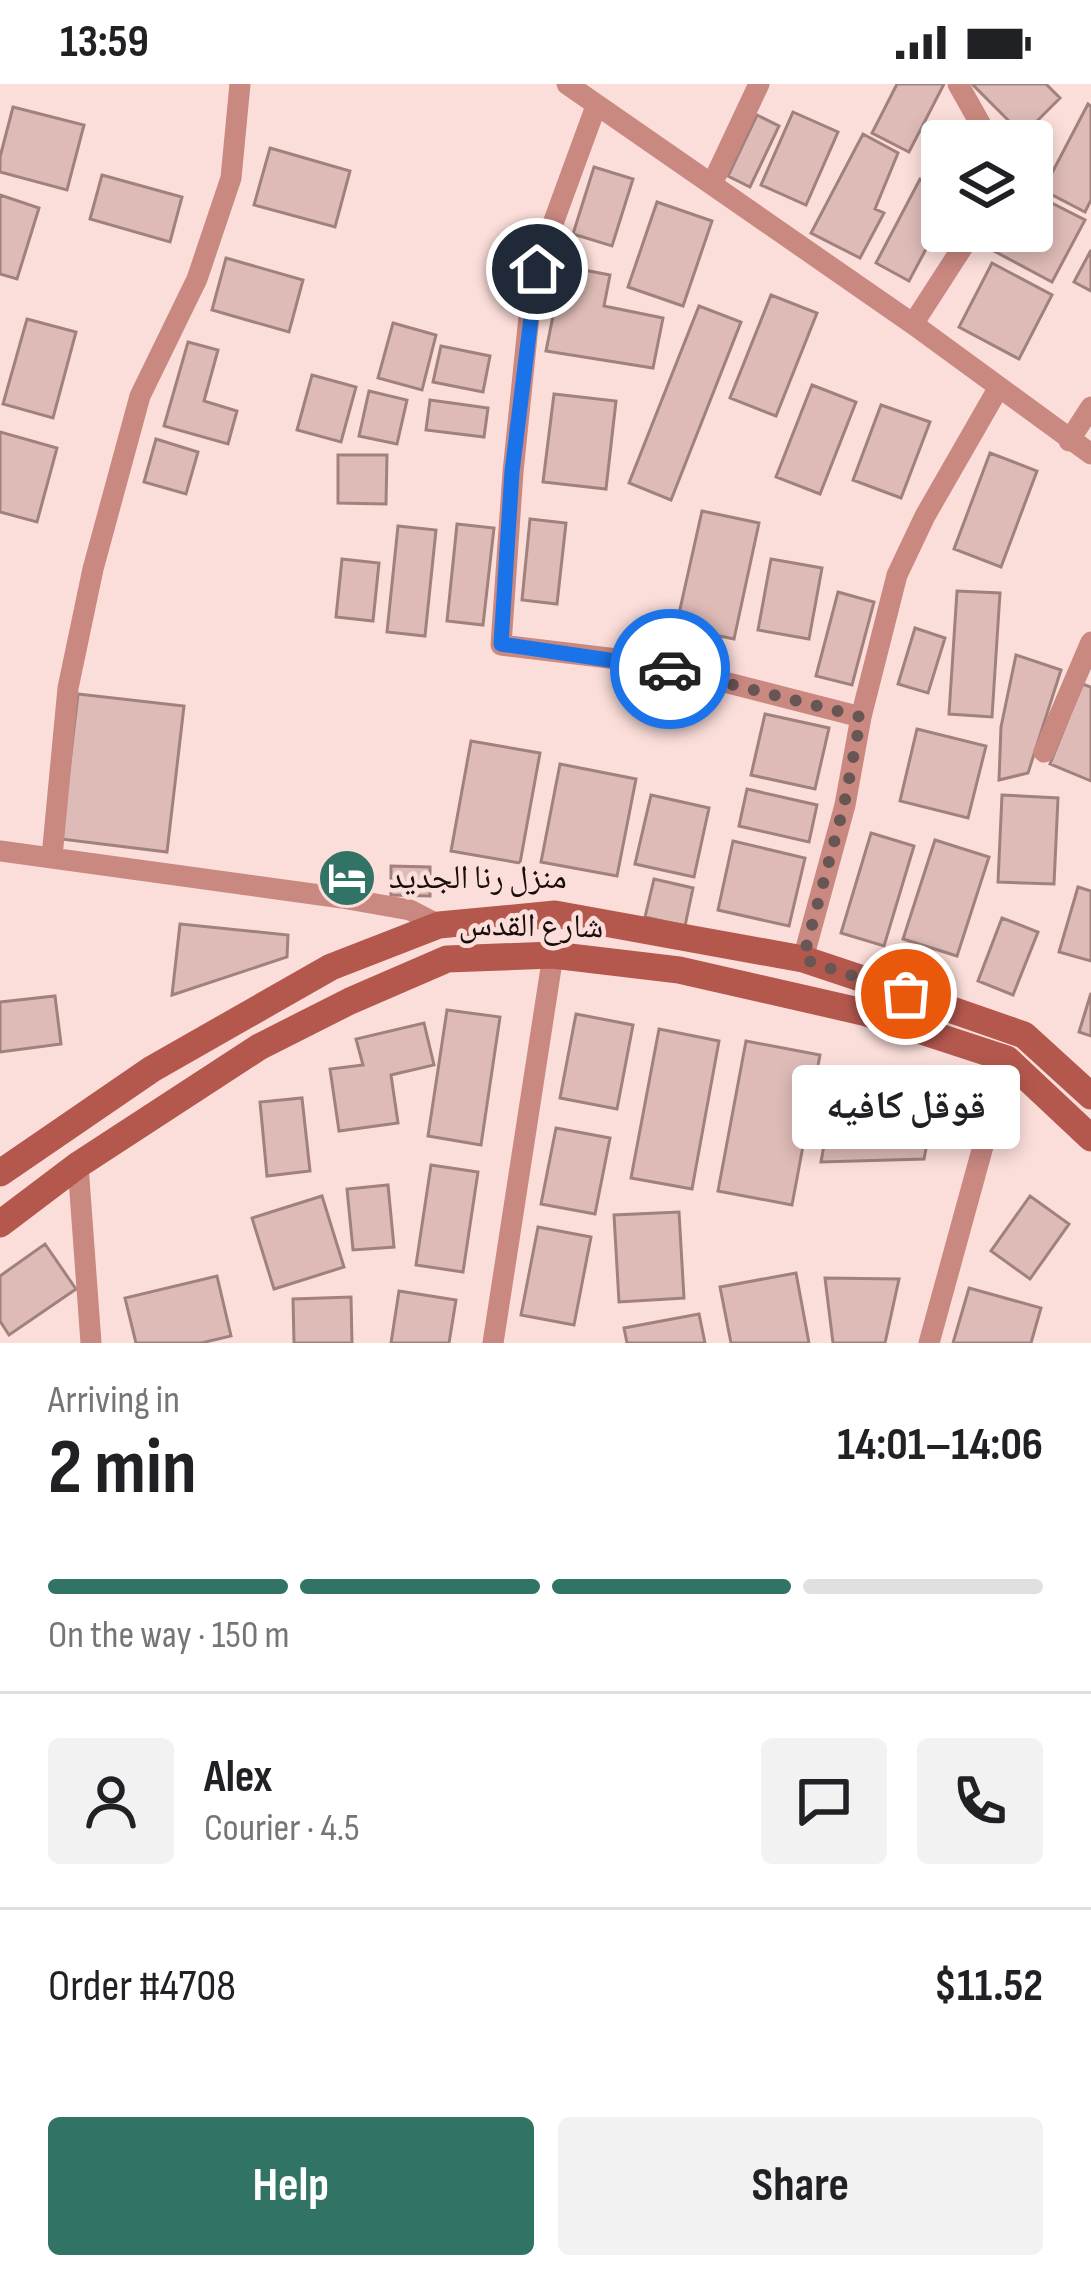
<!DOCTYPE html>
<meta charset="utf-8">
<style>
:root{--surface:#fff;--page:#f2f2f2;--text:#202124;--muted:#757577;--line:#e0e0e0;--accent:#317466}
body{margin:0;font-family:"Sofia Sans Condensed","Noto Naskh Arabic",sans-serif;background:var(--page);color:var(--text);height:100vh;display:flex;flex-direction:column;font-size:45px;white-space:nowrap}
*{box-sizing:border-box;margin:0}
p{font-size:39px;color:var(--muted)}
.icon{flex:none;width:66px;height:66px;fill:none;stroke:currentColor;stroke-width:2;stroke-linecap:round;stroke-linejoin:round}
.map{position:relative;height:1259px;overflow:hidden}
.drawer{display:flex;flex-direction:column;background:var(--surface);flex:1}
.drawer>*{flex:none}
.fabs{position:absolute;left:921px;top:36px;display:grid;gap:24px}
.fabs a{display:grid;place-items:center;width:132px;height:132px;border-radius:12px;background:var(--surface);box-shadow:0 6px 18px #0003;font-size:60px}
.pin{position:absolute;display:grid;place-items:center;width:102px;height:102px;color:#fff;margin:-51px;border:6px solid #fff;border-radius:50%;box-shadow:0 3px 12px #0007}
.courier{position:absolute;display:grid;place-items:center;width:120px;height:120px;margin:-60px;border:9px solid #1a73e8;border-radius:50%;background:#fff;color:#222;box-shadow:0 3px 15px #0007}
.bubble{position:absolute;height:84px;border-radius:12px;background:var(--surface);box-shadow:0 6px 18px #0003;font-size:39px;font-weight:700;line-height:84px;text-align:center}
.overview em{font-style:normal;font-weight:700}
.overview div{display:flex;flex-direction:column-reverse}
.overview{display:flex;align-items:center;justify-content:space-between;height:204px;padding:0 48px}
h1{font-size:78px;font-weight:700;line-height:90px}
.bar{display:grid;grid-template-columns:repeat(4,1fr);gap:18px 12px;align-content:center;height:144px;padding:0 48px}
.bar i{height:15px;border-radius:9px;background:var(--line)}
.bar .current{background:var(--accent)}
.bar p{grid-column:span 4}
.line{display:flex;align-items:center;gap:30px;padding:0 48px;border-top:3px solid var(--line)}
.line div{flex:1}
.round{display:grid;place-items:center;flex:none;width:126px;height:126px;border-radius:12px;background:var(--page)}
.cta{display:flex;gap:24px;margin-top:auto;padding:24px 48px}
.cta a{flex:1;height:138px;border-radius:12px;background:var(--accent);color:#fff;font-size:48px;font-weight:700;line-height:138px;text-align:center}
.cta a+a{background:var(--page);color:var(--text)}
.status{display:flex;justify-content:space-between;align-items:center;height:84px;padding:0 60px;background:var(--surface);direction:ltr}
.status svg{height:33px;fill:currentColor}
.map>svg:first-child{display:block}
</style>
<div class="status"><b>13:59</b><svg viewBox="0 0 49 12"><path d="M0 12V9h3v3zM5 12V6h3v6zM10 12V3h3v9zM15 12V0h3v12zM26 1h20v11H26zM47 4h2v5h-2z"/></svg></div>
<div class="map">
<svg width="1091" height="1259" viewBox="0 0 1091 1259">
<rect width="100%" height="100%" fill="#fbdeda"/>
<path fill="#debbb6" stroke="#a1817c" stroke-width="3" d="M897,0H944L909,68L872,49Z
M972,0H1046L1060,14L1023,51Z
M1088,20L1091,22V116L1085,128L1043,106Z
M13,23L84,41L67,106L0,88V73Z
M793,28L838,48L806,121L761,101Z
M757,31L779,42L750,103L728,92Z
M863,50L898,69L875,125L884,129L860,174L811,149Z
M270,64L350,87L335,143L254,121Z
M594,83L633,95L612,162L573,150Z
M102,91L182,113L170,158L90,135Z
M920,95L942,107V135L909,197L876,179Z
M1032,109L1085,136L1052,198L994,167L1004,147H1032Z
M0,111L39,124L17,195L0,190Z
M657,118L712,137L683,222L628,203Z
M1091,166V207L1074,198Z
M226,174L303,196L289,248L212,226Z
M992,179L1052,211L1019,275L959,243Z
M563,182L610,191L604,222L663,234L653,284L546,267Z
M771,211L817,229L776,332L730,314Z
M699,222L741,238L671,416L629,399Z
M27,235L76,248L53,334L3,320Z
M393,239L436,251L422,306L378,294Z
M188,258L218,266L204,317L237,327L228,360L164,342Z
M441,262L490,272L483,308L433,298Z
M312,291L356,303L341,358L297,346Z
M812,301L856,318L820,410L776,393Z
M369,307L407,316L397,360L359,352Z
M554,310L616,317L606,405L543,398Z
M430,316L488,324L484,353L426,346Z
M881,321L930,338L901,414L853,396Z
M0,348L57,364L37,438L0,428Z
M156,355L198,368L186,410L144,398Z
M990,369L1037,387L1001,483L954,465Z
M338,371H387L386,420L338,419Z
M702,427L759,439L734,555L676,543Z
M530,435L566,439L557,520L522,516Z
M457,440L494,444L483,541L447,537Z
M398,442L436,446L425,552L387,548Z
M342,475L379,479L373,537L336,533Z
M771,475L822,484L809,555L758,546Z
M957,507L1000,509L992,633L949,630Z
M838,508L874,518L852,601L816,592Z
M915,544L945,554L928,609L898,600Z
M1016,571L1061,586L1028,689L999,696L1001,643Z
M1082,600L1091,603V697L1050,680Z
M78,610L184,622L167,768L61,755Z
M765,630L829,644L815,705L751,691Z
M917,645L986,662L968,734L900,717Z
M471,657L540,669L520,779L451,767Z
M560,680L636,695L617,792L541,778Z
M747,705L817,721L809,758L739,742Z
M651,711L709,724L694,793L635,780Z
M1002,711L1058,714L1054,800L998,798Z
M871,749L914,762L884,862L841,849Z
M935,756L989,773L957,872L903,855Z
M733,757L805,774L789,842L718,826Z
M391,782L430,783V812L391,811Z
M654,795L693,804L685,842L645,833Z
M1078,803L1091,807V877L1059,868Z
M1002,834L1038,848L1013,911L978,897Z
M180,840L288,851L287,873L172,911Z
M1091,909V952L1079,948Z
M55,912L61,960L0,968V918Z
M447,926L500,933L481,1061L428,1052Z
M576,930L633,941L617,1025L560,1014Z
M424,939L434,981L391,991L398,1039L339,1047L330,985L363,981L356,955Z
M659,945L719,957L692,1105L631,1094Z
M746,957L820,971L792,1121L718,1107Z
M835,999L935,1018L924,1075L821,1078Z
M302,1014L310,1087L267,1092L260,1018Z
M556,1044L610,1054L595,1130L541,1120Z
M431,1081L478,1088L463,1188L416,1181Z
M388,1101L394,1163L353,1166L347,1105Z
M322,1112L344,1183L274,1205L252,1134Z
M1030,1112L1069,1140L1030,1195L991,1167Z
M679,1128L684,1214L619,1218L614,1131Z
M538,1143L591,1153L574,1241L521,1231Z
M45,1160L76,1205L9,1251L0,1237V1192Z
M796,1189L809,1259H731L720,1203Z
M217,1192L231,1252L201,1259H136L125,1214Z
M825,1194L899,1195L885,1259H833Z
M969,1204L1041,1224L1031,1259H953Z
M399,1207L456,1216L449,1259H391Z
M351,1213L352,1259H294L293,1215Z
M699,1230L705,1259H627L624,1244Z"/>
<g fill="none" stroke-linecap="round" stroke-linejoin="round">
<path stroke="#c98880" stroke-width="21" d="M567,0L913,240L1091,370
M958,0L990,57
M596,22L533,194L513,388L501,561L650,579L861,633L845,721L803,875
M712,100L759,0
M913,240L973,147
M1069,357L1091,323
M861,633L897,491L925,432L999,303
M1044,668L1091,558
M0,767L342,814L410,826L439,841
M52,773L68,604L93,485L140,312L197,195L231,94L240,0
M78,1081L91,1259
M493,1259L553,871
M929,1259L1007,975"/>
<path stroke="#b4584e" stroke-width="27" d="M0,1089L152,985L331,883L439,841L555,830L803,875L866,896L1024,951L1091,1012
M0,1140L78,1081L259,963L350,917L447,875L553,871L679,886L863,928L1007,975L1091,1054"/>
</g>
<g fill="none" stroke-linecap="round" stroke-linejoin="round">
<path stroke="#685654" stroke-width="12" stroke-dasharray="0 21.6" d="M670,585L861,633L844,721L803,875L906,910"/>
<path stroke="#1a73e8" stroke-width="15" d="M537,185L512,388L501,560L670,585"/>
</g>
<defs>
<symbol id="hotel-disc" viewBox="-11 -11 22 22"><circle r="9.5" fill="#317466" stroke="#fbdeda"/><path d="M-6-4.5h1.5V1H6V5H4.5V3h-9V5H-6ZM-4 0a1.8 1.8 0 1 1 3.6 0ZM.5 0V-2.5h3Q6-2.5 6 0Z" fill="#fff"/></symbol>
</defs>
<g fill-rule="evenodd">
<use href="#hotel-disc" x="314" y="761" width="66" height="66"/>
</g>
<g text-anchor="middle" dominant-baseline="central" stroke-width="9" stroke-linejoin="round" paint-order="stroke">
<g font-size="33" fill="#190d0c" stroke="#fbdeda" text-anchor="start">
<text x="389" y="794">منزل رنا الجديد</text>
</g>
<g font-size="33" fill="#190d0c" stroke="#fbdeda">
<text transform="translate(531 842) rotate(1)">شارع القدس</text>
</g>
</g>
</svg>
<div class="fabs">
<a><svg class="icon" aria-label="layers" viewBox="0 0 24 24"><path d="M12 4l9 5-9 5-9-5zM3 14l9 5 9-5"/></svg></a>
</div>
<div class="pin" style="left:906px;top:910px;background:#ea580c"><svg class="icon" aria-label="bag" viewBox="0 0 24 24"><path d="M5 8h14l-1 12H6zM9 8a3 3 0 0 1 6 0"/></svg></div>
<div class="pin" style="left:537px;top:185px;background:#1f2937"><svg class="icon" aria-label="home" viewBox="0 0 24 24"><path d="M3 11l9-7 9 7M6 9v11h12V9"/></svg></div>
<div class="courier" style="left:670px;top:585px"><svg class="icon" aria-label="car" viewBox="0 0 24 24"><path d="M5 17H2v-5l4-1 3-4h7l3 4 3 1v5h-3M9 17h6M6 11h13"/><circle cx="7" cy="17" r="2"/><circle cx="17" cy="17" r="2"/></svg></div>
<div class="bubble" style="left:792px;top:981px;width:228px">قوقل كافيه</div>
</div>
<section class="drawer">
<div class="overview"><div><h1>2 min</h1><p>Arriving in</p></div><em>14:01–14:06</em></div>
<div class="bar"><i class="current"></i><i class="current"></i><i class="current"></i><i></i><p>On the way · 150 m</p></div>
<div class="line" style="height:216px"><a class="round"><svg class="icon" aria-label="person" viewBox="0 0 24 24"><circle cx="12" cy="8" r="4"/><path d="M4 21q1-7 8-7t8 7"/></svg></a><div><b>Alex</b><p>Courier · 4.5</p></div><a class="round"><svg class="icon" aria-label="chat" viewBox="0 0 24 24"><path d="M4 5h16v11H9l-5 4z"/></svg></a><a class="round"><svg class="icon" aria-label="phone" viewBox="0 0 24 24"><path d="M5 4h4l2 5-3 2q2 4 5 5l2-3 5 2v4C11 20 4 13 5 4z"/></svg></a></div>
<div class="line" style="height:156px"><div>Order #4708</div><b>$11.52</b></div>
<div class="cta"><a>Help</a><a>Share</a></div>
</section>
